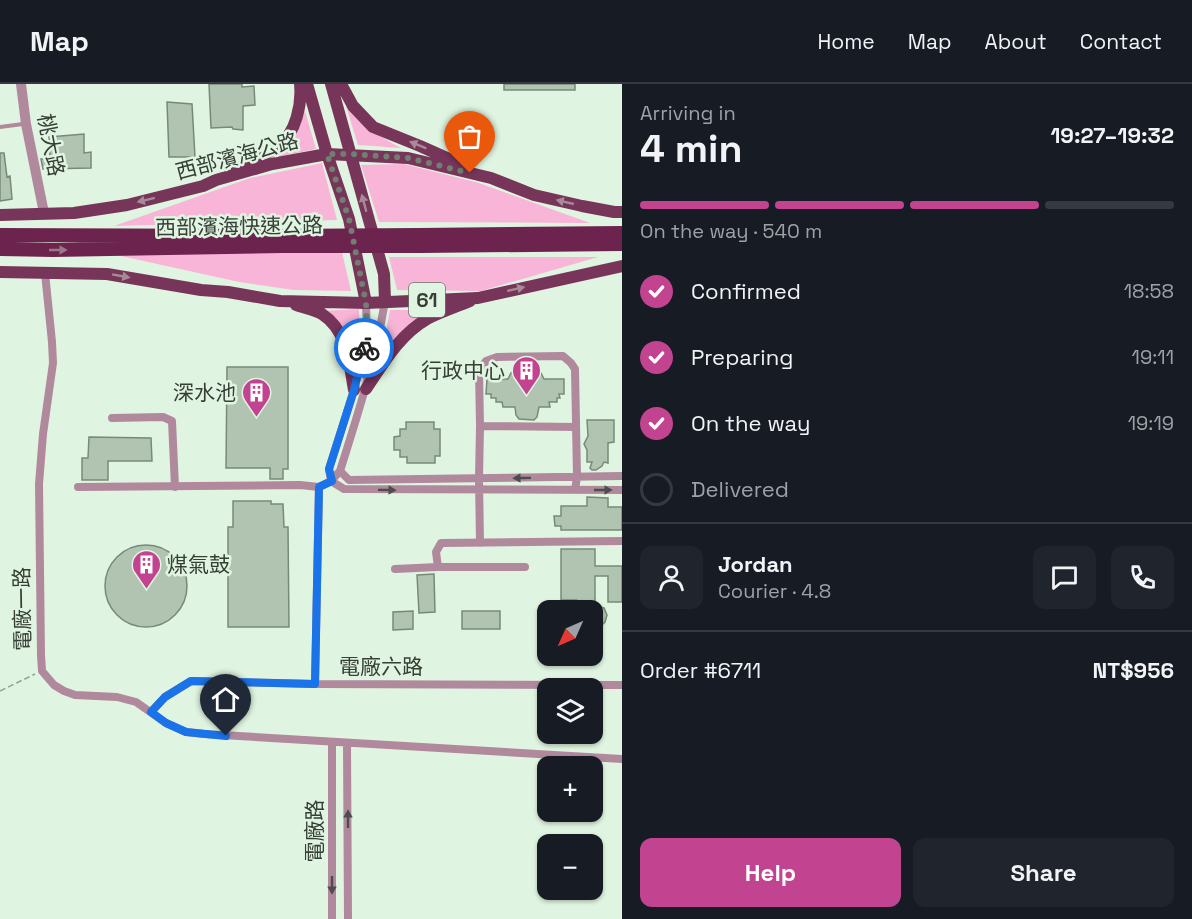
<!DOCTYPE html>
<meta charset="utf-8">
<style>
:root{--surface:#171b24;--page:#20242c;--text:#f1f3f6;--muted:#9ea1a6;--line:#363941;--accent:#c2438f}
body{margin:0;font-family:"Space Grotesk","Noto Sans TC",sans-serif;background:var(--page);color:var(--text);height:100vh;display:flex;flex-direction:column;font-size:22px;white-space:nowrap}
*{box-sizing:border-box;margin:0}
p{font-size:20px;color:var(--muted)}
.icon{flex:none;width:33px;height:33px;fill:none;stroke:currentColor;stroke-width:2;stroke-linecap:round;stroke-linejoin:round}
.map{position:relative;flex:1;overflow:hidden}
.panel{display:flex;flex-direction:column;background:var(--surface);width:570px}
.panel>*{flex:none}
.needle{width:39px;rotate:225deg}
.controls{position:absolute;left:537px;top:516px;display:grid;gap:12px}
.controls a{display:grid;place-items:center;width:66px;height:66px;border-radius:12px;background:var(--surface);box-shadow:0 2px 4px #0004;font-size:30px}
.pin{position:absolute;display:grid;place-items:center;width:51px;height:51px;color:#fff;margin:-62px -26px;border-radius:50% 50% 50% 0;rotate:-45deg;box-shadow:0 0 6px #0007}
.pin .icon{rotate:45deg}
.courier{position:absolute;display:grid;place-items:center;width:60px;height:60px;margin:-30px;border:4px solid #1a73e8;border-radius:50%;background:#fff;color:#222;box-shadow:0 2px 8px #0007}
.summary em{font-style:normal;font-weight:600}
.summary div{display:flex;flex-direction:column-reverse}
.summary{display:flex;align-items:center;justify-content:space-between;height:102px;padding:0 18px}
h1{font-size:39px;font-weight:600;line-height:45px}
.bar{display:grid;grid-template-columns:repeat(4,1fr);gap:9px 6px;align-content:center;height:72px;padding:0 18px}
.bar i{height:8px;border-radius:4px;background:var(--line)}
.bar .on{background:var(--accent)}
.bar p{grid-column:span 4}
.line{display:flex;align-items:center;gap:15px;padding:0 18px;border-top:2px solid var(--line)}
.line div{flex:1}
.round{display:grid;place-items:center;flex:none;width:63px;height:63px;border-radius:12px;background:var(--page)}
ol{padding:0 18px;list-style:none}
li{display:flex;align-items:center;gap:18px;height:66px}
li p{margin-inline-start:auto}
li .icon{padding:6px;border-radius:50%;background:var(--accent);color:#fff;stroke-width:4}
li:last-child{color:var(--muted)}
li i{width:33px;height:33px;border:3px solid var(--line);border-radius:50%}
.primary-button{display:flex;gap:12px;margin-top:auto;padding:12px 18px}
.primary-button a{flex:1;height:69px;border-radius:12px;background:var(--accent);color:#fff;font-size:24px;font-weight:600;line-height:69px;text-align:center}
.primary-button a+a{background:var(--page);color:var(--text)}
header{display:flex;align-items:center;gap:36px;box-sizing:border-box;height:84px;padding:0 30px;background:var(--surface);border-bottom:2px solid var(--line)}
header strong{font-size:28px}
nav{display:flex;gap:33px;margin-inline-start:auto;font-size:21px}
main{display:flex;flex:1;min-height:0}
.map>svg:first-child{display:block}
</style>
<header>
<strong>Map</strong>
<nav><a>Home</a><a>Map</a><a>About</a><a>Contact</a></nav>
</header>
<main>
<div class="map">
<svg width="622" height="835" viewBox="0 0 622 835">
<rect width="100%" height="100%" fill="#e0f5e1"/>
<path fill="#f8b5d7" d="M346,22C363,41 378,52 401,64L358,61Z
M305,27L316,65L268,75L299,42Z
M322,79L337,136L114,142L250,94Z
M404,80L479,99L590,139L379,138L361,81Z
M342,168L351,207L294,206L239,198L112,170Z
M389,173H598L481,207L397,206Z
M359,225L360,253L353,275L321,227Z
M390,226H436L394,256L382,270Z"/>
<path fill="#b1c4b2" stroke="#778a78" stroke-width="1.5" d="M209,0H242V3L254,2L255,21L243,22V46L233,45L232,43L211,44Z
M504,0H575V6H504Z
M167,18L192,20L195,73H169Z
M84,50V69L91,68V84L43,85L41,75H50L49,53Z
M0,69H4L7,93L10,92L12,115L0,117Z
M227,283H288V385H283V395H270V384H226Z
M520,283H527L535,285L541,289L544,295H564V310H559L560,314H557V318H549L550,323H539L537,333L534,336L519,335L516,331L515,323H503L502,318H496V314H491V310H486L487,295H508L511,289Z
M587,336H614V358L608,359V379L604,378L602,382L596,386H592L590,384L592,378H587V366L584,360L588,352Z
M406,338H434V345H440V372H435V379H407V373H400V366H394V353L400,352V345H406Z
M89,353L151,354L152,377H108V396H82V374H88Z
M587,413L608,414V423H622V446H561V442H555L554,432H561V422H587Z
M233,417H271V420H283L284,443H288L289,543H228V443H233Z
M105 502a41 41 0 1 1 82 0a41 41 0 1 1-82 0Z
M561,465H595V482H622V518H608V492H595V522L604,524L607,531L605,538L603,540L599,541L592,540V526H567L576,516H561Z
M434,490L435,528L419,529L417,491Z
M413,527V545L393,546V528Z
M462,527H500V545H462Z"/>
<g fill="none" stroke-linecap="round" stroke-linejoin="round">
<path stroke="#92a192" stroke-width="1.5" stroke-dasharray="6 3" stroke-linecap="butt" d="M0,607L35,590"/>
<path stroke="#b0899d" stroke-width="4" d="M0,43L23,40"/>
<path stroke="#b0899d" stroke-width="8" d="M45,189L52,258L53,279L43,350L39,400L41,571L42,587L54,601L64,607L75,611L117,613L136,618L166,639L186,648L204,650L622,675
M366,219L367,253L354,306L329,385L331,397L344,405L622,406
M112,334L163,333L172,337L175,403
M480,342L576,343
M340,387L349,396L622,392
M78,403L300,401L319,403
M319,403L331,397L340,387C358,330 375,277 385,217
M480,459L479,395L480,342L479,286L486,277L497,273L563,272L571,279L575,285L577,393L575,406
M525,483H438L436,468L441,459L622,457
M395,485L438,483
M315,600L319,403
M151,628L165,613L191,597L315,600L622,601
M347,659L348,835
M332,835V658"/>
<path stroke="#b0899d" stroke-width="10" d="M21,0L26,40L44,129"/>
<path stroke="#77355a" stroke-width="12" d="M307,0L327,70L349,135L366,219
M331,0L384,190L385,217
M341,0L353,22L373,43L420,62L465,82
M237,85C251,78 266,71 279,61C296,49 302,20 300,0
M0,131L74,129L127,121L203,102L216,96L272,80L327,70L408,74L491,94L534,111L582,122L614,128H622
M0,188L107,190L201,206L228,208L280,217L366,219L478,214L622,182
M296,221C304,224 315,226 322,230C348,247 349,279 354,306
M366,305C383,280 399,251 427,235C440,228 456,223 470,217"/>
<path stroke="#6c244e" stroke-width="14" d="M0,151L276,152
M419,151L622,149
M421,162L622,160
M0,165L53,166L282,162"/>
<path stroke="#6c244e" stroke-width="14" d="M276,152L419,151
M282,162H421"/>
</g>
<defs><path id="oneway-solid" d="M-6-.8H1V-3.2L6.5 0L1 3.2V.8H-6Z" transform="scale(1.5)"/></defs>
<g fill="#a68b97">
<use href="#oneway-solid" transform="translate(418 61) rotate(-158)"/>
<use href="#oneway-solid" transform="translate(146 116) rotate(166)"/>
<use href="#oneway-solid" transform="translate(565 118) rotate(-167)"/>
<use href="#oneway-solid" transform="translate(364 119) rotate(-105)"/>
<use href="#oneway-solid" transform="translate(121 192) rotate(10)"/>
<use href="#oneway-solid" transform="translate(516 205) rotate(-13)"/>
</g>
<use fill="#9a7889" href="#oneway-solid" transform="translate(58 166)"/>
<g fill="#4e4d4b">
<use href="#oneway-solid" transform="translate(522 394) rotate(179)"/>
<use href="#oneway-solid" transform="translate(387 406) rotate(1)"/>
<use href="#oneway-solid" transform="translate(603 406)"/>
<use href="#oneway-solid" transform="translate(348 735) rotate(-90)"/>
<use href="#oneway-solid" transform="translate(332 801) rotate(90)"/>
</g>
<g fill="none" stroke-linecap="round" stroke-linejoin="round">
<path stroke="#727e72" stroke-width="6" stroke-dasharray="0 10.8" d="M364,264L367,253L366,219L349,135L327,70H351L408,74L470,89"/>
<path stroke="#1a73e8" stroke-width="8" d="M226,652L186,648L166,639L151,628L165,613L191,597L315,600L319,403L332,397L329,385L354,306L364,264"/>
</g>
<defs>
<symbol id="building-pin" viewBox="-11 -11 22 30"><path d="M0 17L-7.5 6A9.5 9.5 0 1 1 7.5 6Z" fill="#c2438f" stroke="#e0f5e1"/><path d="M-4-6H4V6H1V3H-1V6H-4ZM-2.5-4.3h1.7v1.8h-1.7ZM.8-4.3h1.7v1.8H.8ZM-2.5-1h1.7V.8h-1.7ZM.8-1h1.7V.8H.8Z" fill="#fff"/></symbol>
</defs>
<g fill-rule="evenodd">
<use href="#building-pin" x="510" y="270" width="33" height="45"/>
<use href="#building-pin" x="240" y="292" width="33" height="45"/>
<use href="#building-pin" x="130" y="464" width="33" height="45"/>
</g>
<g text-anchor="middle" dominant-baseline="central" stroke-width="5" stroke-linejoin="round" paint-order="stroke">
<rect fill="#e0f5e1" stroke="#697569" stroke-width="1.5" x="409" y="199" width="36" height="34" rx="4.5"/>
<g font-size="20" font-weight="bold" fill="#363e36">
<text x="427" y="216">61</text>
</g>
<g font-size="21" fill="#363e36" stroke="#e0f5e1">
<text transform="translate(51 61) rotate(79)">桃大路</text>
<text transform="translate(237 72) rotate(-15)">西部濱海公路</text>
<text transform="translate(239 142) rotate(-1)">西部濱海快速公路</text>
<text transform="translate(22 525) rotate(-91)">電廠一路</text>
<text x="381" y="582">電廠六路</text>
<text transform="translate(314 747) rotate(-90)">電廠路</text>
</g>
<g font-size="21" fill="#363e36" stroke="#e0f5e1" text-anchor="end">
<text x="505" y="286">行政中心</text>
<text x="236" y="308">深水池</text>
<text x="167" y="480" text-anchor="start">煤氣鼓</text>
</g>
</g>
</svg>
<div class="controls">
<a><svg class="needle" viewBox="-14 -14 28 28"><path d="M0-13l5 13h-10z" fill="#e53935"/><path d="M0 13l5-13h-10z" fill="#9ea1a6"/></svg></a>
<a><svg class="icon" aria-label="layers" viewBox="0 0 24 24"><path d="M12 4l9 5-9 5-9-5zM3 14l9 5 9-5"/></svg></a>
<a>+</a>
<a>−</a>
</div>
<div class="pin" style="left:470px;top:89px;background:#ea580c"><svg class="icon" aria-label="bag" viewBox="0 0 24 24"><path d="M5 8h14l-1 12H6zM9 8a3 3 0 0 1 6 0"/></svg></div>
<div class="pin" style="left:226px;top:652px;background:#1f2937"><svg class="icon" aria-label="home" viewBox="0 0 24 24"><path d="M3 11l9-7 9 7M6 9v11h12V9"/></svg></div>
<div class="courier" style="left:364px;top:264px"><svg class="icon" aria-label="bike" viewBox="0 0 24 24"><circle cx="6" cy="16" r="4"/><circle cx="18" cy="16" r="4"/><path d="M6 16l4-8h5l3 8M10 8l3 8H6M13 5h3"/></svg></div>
</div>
<section class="panel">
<div class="summary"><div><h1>4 min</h1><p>Arriving in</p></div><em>19:27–19:32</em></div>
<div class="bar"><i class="on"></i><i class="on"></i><i class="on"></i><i></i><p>On the way · 540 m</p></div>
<ol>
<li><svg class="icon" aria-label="check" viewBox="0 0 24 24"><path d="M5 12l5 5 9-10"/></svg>Confirmed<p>18:58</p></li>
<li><svg class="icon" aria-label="check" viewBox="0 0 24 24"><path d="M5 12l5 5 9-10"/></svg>Preparing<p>19:11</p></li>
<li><svg class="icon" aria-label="check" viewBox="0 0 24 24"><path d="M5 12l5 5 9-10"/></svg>On the way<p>19:19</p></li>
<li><i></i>Delivered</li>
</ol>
<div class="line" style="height:108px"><a class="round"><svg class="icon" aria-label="person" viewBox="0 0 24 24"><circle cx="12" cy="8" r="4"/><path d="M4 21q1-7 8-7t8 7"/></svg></a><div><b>Jordan</b><p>Courier · 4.8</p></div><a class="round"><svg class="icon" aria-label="chat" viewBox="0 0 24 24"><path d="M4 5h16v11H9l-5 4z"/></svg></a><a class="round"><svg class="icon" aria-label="phone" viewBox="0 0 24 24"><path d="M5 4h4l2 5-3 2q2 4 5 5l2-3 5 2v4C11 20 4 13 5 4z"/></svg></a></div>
<div class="line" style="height:78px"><div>Order #6711</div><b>NT$956</b></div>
<div class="primary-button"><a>Help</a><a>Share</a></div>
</section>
</main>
